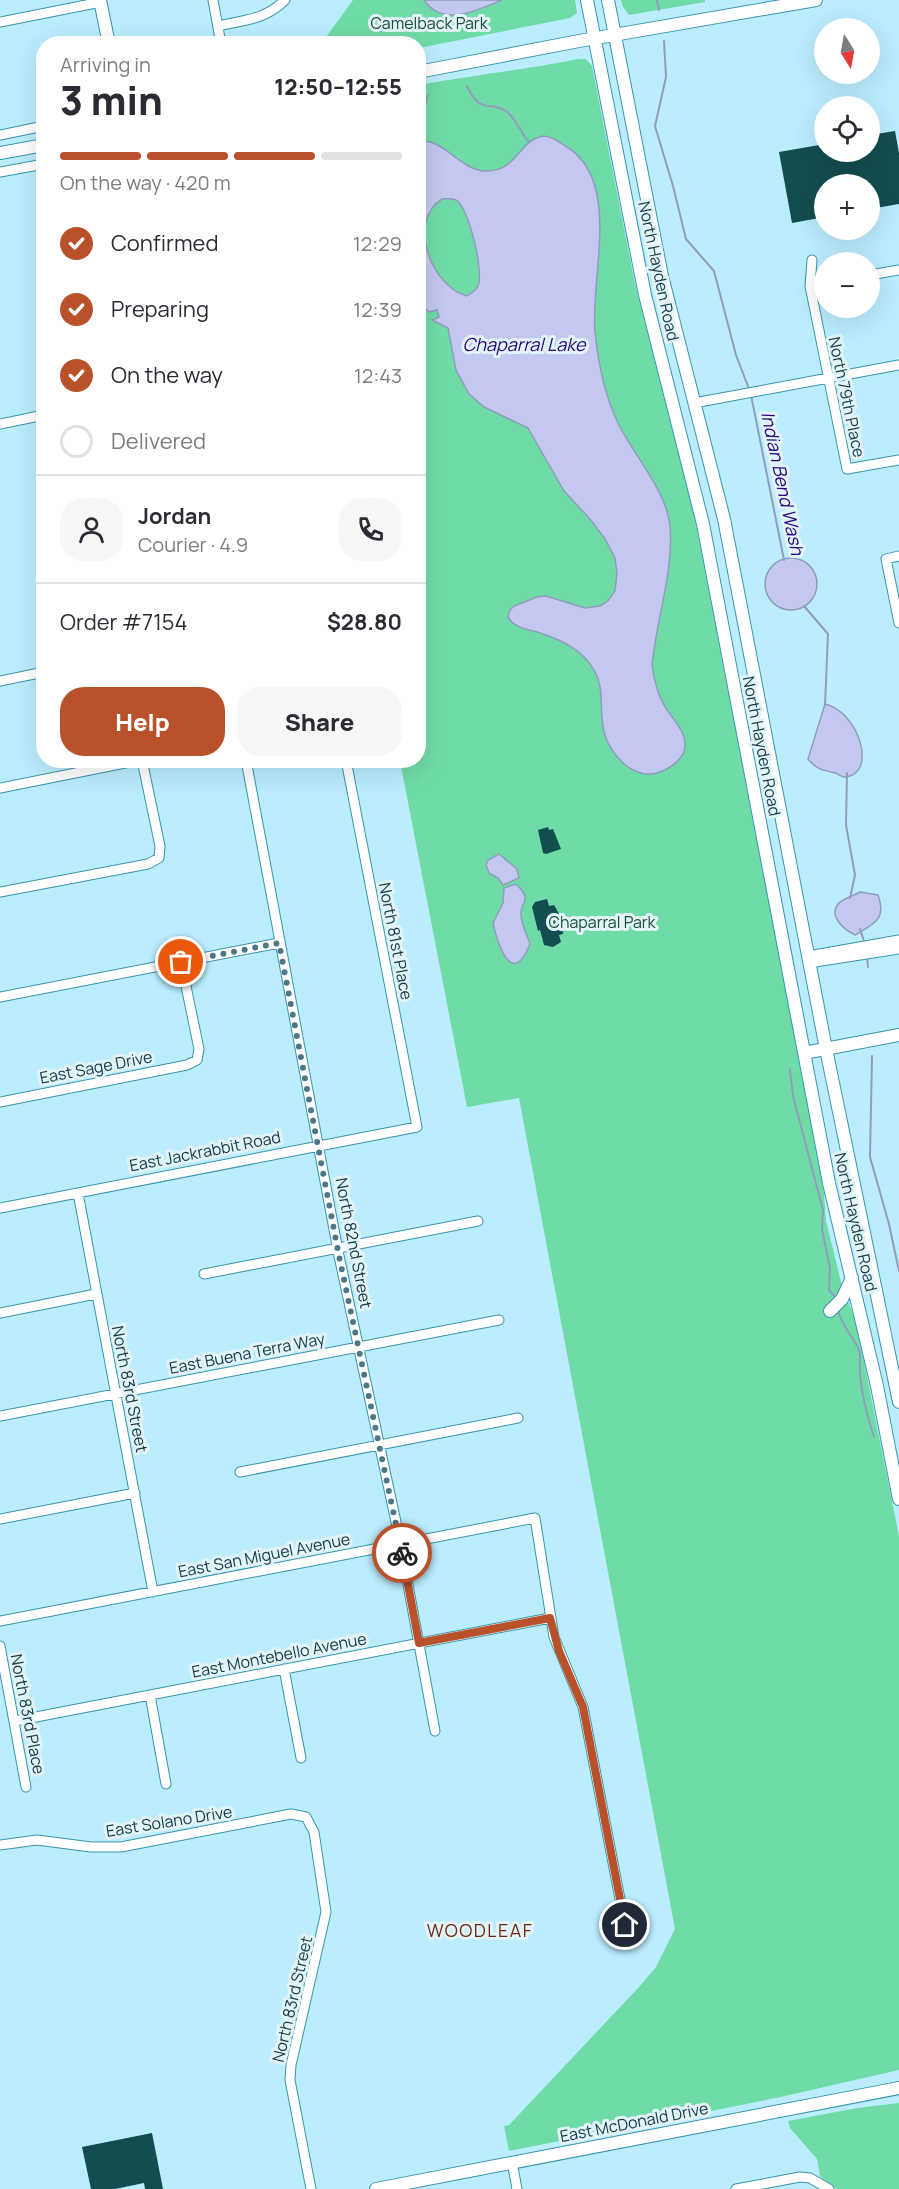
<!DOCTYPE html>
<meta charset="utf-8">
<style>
:root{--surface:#fff;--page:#f7f7f7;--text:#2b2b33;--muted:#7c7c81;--line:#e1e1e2;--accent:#b9522a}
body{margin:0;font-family:Manrope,sans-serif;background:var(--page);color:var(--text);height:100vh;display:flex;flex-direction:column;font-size:22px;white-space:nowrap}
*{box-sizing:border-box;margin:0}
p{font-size:20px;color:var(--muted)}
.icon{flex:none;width:33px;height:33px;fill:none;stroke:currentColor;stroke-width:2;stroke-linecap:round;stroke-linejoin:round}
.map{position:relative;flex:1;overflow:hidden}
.details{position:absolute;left:36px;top:36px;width:390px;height:732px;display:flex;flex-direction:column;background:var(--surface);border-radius:24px;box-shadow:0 6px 24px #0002}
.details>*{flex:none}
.needle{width:39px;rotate:169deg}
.controls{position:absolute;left:814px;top:18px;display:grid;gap:12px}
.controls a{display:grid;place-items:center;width:66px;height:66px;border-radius:50%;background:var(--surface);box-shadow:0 6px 24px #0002;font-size:30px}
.pin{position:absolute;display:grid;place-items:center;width:51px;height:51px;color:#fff;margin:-26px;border:3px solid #fff;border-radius:50%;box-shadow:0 2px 6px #0007}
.courier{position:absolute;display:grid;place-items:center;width:60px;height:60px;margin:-30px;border:4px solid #b9522a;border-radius:50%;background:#fff;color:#222;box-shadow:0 2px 8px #0007}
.overview em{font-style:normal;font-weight:800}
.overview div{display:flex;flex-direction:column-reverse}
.overview{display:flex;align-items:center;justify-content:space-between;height:102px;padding:0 24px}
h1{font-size:39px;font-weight:800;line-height:45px}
.bar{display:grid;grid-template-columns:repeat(4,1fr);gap:9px 6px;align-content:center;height:72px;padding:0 24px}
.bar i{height:8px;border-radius:4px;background:var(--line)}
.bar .selected{background:var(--accent)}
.bar p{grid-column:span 4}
.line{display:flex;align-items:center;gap:15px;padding:0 24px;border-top:2px solid var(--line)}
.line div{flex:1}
.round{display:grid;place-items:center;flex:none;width:63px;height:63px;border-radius:24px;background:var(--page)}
ol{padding:0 24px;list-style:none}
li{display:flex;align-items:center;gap:18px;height:66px}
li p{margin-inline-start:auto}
li .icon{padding:6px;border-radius:50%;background:var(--accent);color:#fff;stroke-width:4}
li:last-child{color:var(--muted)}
li i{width:33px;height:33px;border:3px solid var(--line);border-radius:50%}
.action{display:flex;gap:12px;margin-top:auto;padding:12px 24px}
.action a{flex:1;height:69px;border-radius:24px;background:var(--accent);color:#fff;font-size:24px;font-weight:800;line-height:69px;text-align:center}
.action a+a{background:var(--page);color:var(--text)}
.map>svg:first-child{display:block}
</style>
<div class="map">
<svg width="899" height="2189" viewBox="0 0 899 2189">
<rect width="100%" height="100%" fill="#bbedfe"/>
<path fill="#6fdca7" d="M353,0H575L577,13L570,18L419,48L418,44H321Z
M621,0H705V2L629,15L623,7Z
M578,59H586L592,66L635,284L694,514L794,1033L824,1193L826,1221L842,1286L856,1322L899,1536V2070L776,2098L509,2151L504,2126L509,2125L639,1987L656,1967L675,1929L519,1098L467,1107L400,761L418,760V593L426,591L418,552L419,85C472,75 525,70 578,59Z
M899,2103V2189H836L820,2176L817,2159L790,2128L788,2121L857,2108Z"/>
<path fill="#c4c8f0" stroke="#8f9dbc" stroke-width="1.5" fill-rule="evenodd" d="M424,0H502C477,10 443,28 424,0Z
M543,136C552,136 559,142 567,147C622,181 590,278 595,332C598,362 605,397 619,425C634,455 667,492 670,526C674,573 656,619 652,666C654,679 657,693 664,705C671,718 685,729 685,745C686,760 663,774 649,774C641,775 630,769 624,764C586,728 613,698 592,667C581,649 559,639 540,633C528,629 515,629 508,617L510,610L514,606L537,597L546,596L585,608L600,606L608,601L615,591L617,573L615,558L605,539L590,519L564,491L528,428L484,407L469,394L456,370L448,328L432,320L439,317L437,310L429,312L419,302V142C442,136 459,170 485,171C518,172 517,141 543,136ZM442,199C447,199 452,198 456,200C469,207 484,272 478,286C476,291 471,293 467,296C432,287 406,222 442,199Z
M765 584a26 26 0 1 1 52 0a26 26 0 1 1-52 0Z
M825,704C860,712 878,776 844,777C842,777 838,774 836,773C822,770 817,770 808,759Z
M499,854L517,869L519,878L503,885L498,878L489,873L486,865L488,860Z
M516,884C534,902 520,900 521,915C521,924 527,935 530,944C512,989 498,945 493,923L503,903L504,888Z
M860,892L878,895C887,919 874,924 855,935C845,930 828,917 838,904C842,899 853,896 860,892Z"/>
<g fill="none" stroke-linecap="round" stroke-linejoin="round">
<path stroke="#8f9dbc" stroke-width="2" d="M657,0L659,10
M664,41L666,77L655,126L673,186L686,239L714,271L736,355L749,389
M467,86C481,116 490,100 506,111C515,117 521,133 529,142
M418,127L428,95
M751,395L784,560
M804,606L828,634L825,705
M847,773L846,825L855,875L850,898
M860,929L865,944
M867,958L868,967
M872,1056L870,1157L889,1224L899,1271
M790,1069L793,1096L823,1210L822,1229L830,1268L829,1290L836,1298
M838,1310C841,1325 853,1336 859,1350C861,1357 859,1367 860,1374C862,1396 867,1416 874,1437"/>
</g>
<path fill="#144d50" d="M895,131L899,153V204L870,209V184H825V217L792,223L779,152L825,144V152H870V135Z
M548,827L549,830L553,829L561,849L546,854L543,853L538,830Z
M547,899L549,906L554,905L562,919L563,934L559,935L561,942L553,947L544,945L540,930L538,931L532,907L535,902Z
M152,2133L163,2189H145L144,2183L115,2189H91L82,2147Z"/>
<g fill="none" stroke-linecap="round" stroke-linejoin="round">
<defs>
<path id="street" d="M213,0L221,44
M0,22L101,2
M218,26C244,20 265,20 285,0
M0,135L44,126
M0,172L44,164
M812,260L810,286L847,469L899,460
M870,275L899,270
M810,286L825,283
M694,403L899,365
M0,424L44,415
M899,556L886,559L899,623
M0,681L44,672
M246,760L339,1256L399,1536L435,1731
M0,788L140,760
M0,892L148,864L159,858L160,846L142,760
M808,956L899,940
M809,963L899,949
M0,997L279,943
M0,1102L187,1065L197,1060L199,1049L181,962
M78,1193L153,1592
M0,1208L417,1127L346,760
M204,1274L478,1221
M0,1313L96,1294
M0,1416L499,1320
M240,1472L518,1418
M0,1519L135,1493
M0,1621L535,1518L554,1637L583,1707L625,1925
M0,1646L26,1787
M284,1669L301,1758
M150,1695L166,1784
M15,1721L550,1618
M0,1845L37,1840L91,1847H121L291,1814L306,1817L314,1832L326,1912L291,2065L290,2080L311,2189
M512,2162L517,2189
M736,2189L800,2177L810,2178L829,2189"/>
<path id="secondary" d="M100,0L109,44
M587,0L645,295L703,524L829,1183L877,1386L899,1499
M608,0L662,276L724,519L826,1049L899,1402
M418,72L579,41L816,0
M0,153L44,145
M804,1053L899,1035
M830,1311L842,1299L852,1278
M376,2189L899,2088"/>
</defs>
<use href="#street" stroke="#3894ae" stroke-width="11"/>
<use href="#secondary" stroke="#3894ae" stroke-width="14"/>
<use href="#street" stroke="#fff" stroke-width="9"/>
<use href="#secondary" stroke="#fff" stroke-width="12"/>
</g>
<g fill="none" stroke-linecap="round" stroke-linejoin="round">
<path stroke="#4d7785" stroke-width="6" stroke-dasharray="0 10.8" d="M181,962L279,943L339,1256L402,1553"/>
<path stroke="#b9522a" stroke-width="8" d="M402,1553L419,1643L550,1618L559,1651L583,1707L625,1925"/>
</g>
<g text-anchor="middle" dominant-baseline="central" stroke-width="6" stroke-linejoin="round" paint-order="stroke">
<g font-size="16" fill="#194d35" stroke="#e3f4f9">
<text x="429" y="23">Camelback Park</text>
<text x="602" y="922">Chaparral Park</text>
</g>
<g font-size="16" fill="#123844" stroke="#e3f4f9">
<text transform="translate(659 271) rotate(78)">North Hayden Road</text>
<text transform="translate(847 397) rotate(78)">North 79th Place</text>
<text transform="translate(762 746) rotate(79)">North Hayden Road</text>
<text transform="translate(396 941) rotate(79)">North 81st Place</text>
<text transform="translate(96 1067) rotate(-11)">East Sage Drive</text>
<text transform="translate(205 1151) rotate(-11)">East Jackrabbit Road</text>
<text transform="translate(856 1222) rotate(77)">North Hayden Road</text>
<text transform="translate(354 1243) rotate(79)">North 82nd Street</text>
<text transform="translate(247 1353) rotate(-11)">East Buena Terra Way</text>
<text transform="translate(130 1389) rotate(79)">North 83rd Street</text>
<text transform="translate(264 1555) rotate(-11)">East San Miguel Avenue</text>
<text transform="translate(279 1655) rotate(-11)">East Montebello Avenue</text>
<text transform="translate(28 1714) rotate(79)">North 83rd Place</text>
<text transform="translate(169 1821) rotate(-9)">East Solano Drive</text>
<text transform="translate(292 1999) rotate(-77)">North 83rd Street</text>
<text transform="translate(634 2122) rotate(-11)">East McDonald Drive</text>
</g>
<g font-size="18" font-style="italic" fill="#27057d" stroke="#e3f4f9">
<text x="524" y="344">Chaparral Lake</text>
<text transform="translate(783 483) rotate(78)">Indian Bend Wash</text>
</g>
<g font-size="18" letter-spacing="1.5" fill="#6a2910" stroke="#e3f4f9">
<text x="480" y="1930">WOODLEAF</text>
</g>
</g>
</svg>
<div class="controls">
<a><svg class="needle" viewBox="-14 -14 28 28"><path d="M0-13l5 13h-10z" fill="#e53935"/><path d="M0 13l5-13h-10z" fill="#7c7c81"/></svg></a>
<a><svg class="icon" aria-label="locate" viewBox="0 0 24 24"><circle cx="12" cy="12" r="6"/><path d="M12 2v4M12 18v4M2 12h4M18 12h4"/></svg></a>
<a>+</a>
<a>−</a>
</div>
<div class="pin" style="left:181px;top:962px;background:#ea580c"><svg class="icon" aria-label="bag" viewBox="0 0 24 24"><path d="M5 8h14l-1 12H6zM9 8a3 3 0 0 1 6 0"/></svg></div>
<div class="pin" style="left:625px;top:1925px;background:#1f2937"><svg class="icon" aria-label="home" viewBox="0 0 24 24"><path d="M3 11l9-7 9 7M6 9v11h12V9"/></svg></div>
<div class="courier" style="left:402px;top:1553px"><svg class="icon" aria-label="bike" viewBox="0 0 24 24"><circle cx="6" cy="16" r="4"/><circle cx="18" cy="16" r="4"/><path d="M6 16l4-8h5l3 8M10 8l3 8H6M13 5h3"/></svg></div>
<section class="details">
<div class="overview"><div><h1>3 min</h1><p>Arriving in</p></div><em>12:50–12:55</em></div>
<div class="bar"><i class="selected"></i><i class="selected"></i><i class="selected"></i><i></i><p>On the way · 420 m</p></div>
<ol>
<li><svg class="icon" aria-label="check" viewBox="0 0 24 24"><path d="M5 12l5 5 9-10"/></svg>Confirmed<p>12:29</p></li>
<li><svg class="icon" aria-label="check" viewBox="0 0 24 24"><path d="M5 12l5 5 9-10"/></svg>Preparing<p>12:39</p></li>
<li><svg class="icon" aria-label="check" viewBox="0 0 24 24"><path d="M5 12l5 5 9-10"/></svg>On the way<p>12:43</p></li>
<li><i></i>Delivered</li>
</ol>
<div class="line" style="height:108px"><a class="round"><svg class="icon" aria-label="person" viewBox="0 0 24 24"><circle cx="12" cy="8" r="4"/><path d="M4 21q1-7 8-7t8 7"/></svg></a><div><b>Jordan</b><p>Courier · 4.9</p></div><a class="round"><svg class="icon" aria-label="phone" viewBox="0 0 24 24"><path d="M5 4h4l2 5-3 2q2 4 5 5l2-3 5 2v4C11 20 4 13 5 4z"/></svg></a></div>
<div class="line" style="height:78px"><div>Order #7154</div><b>$28.80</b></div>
<div class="action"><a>Help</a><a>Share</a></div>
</section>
</div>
